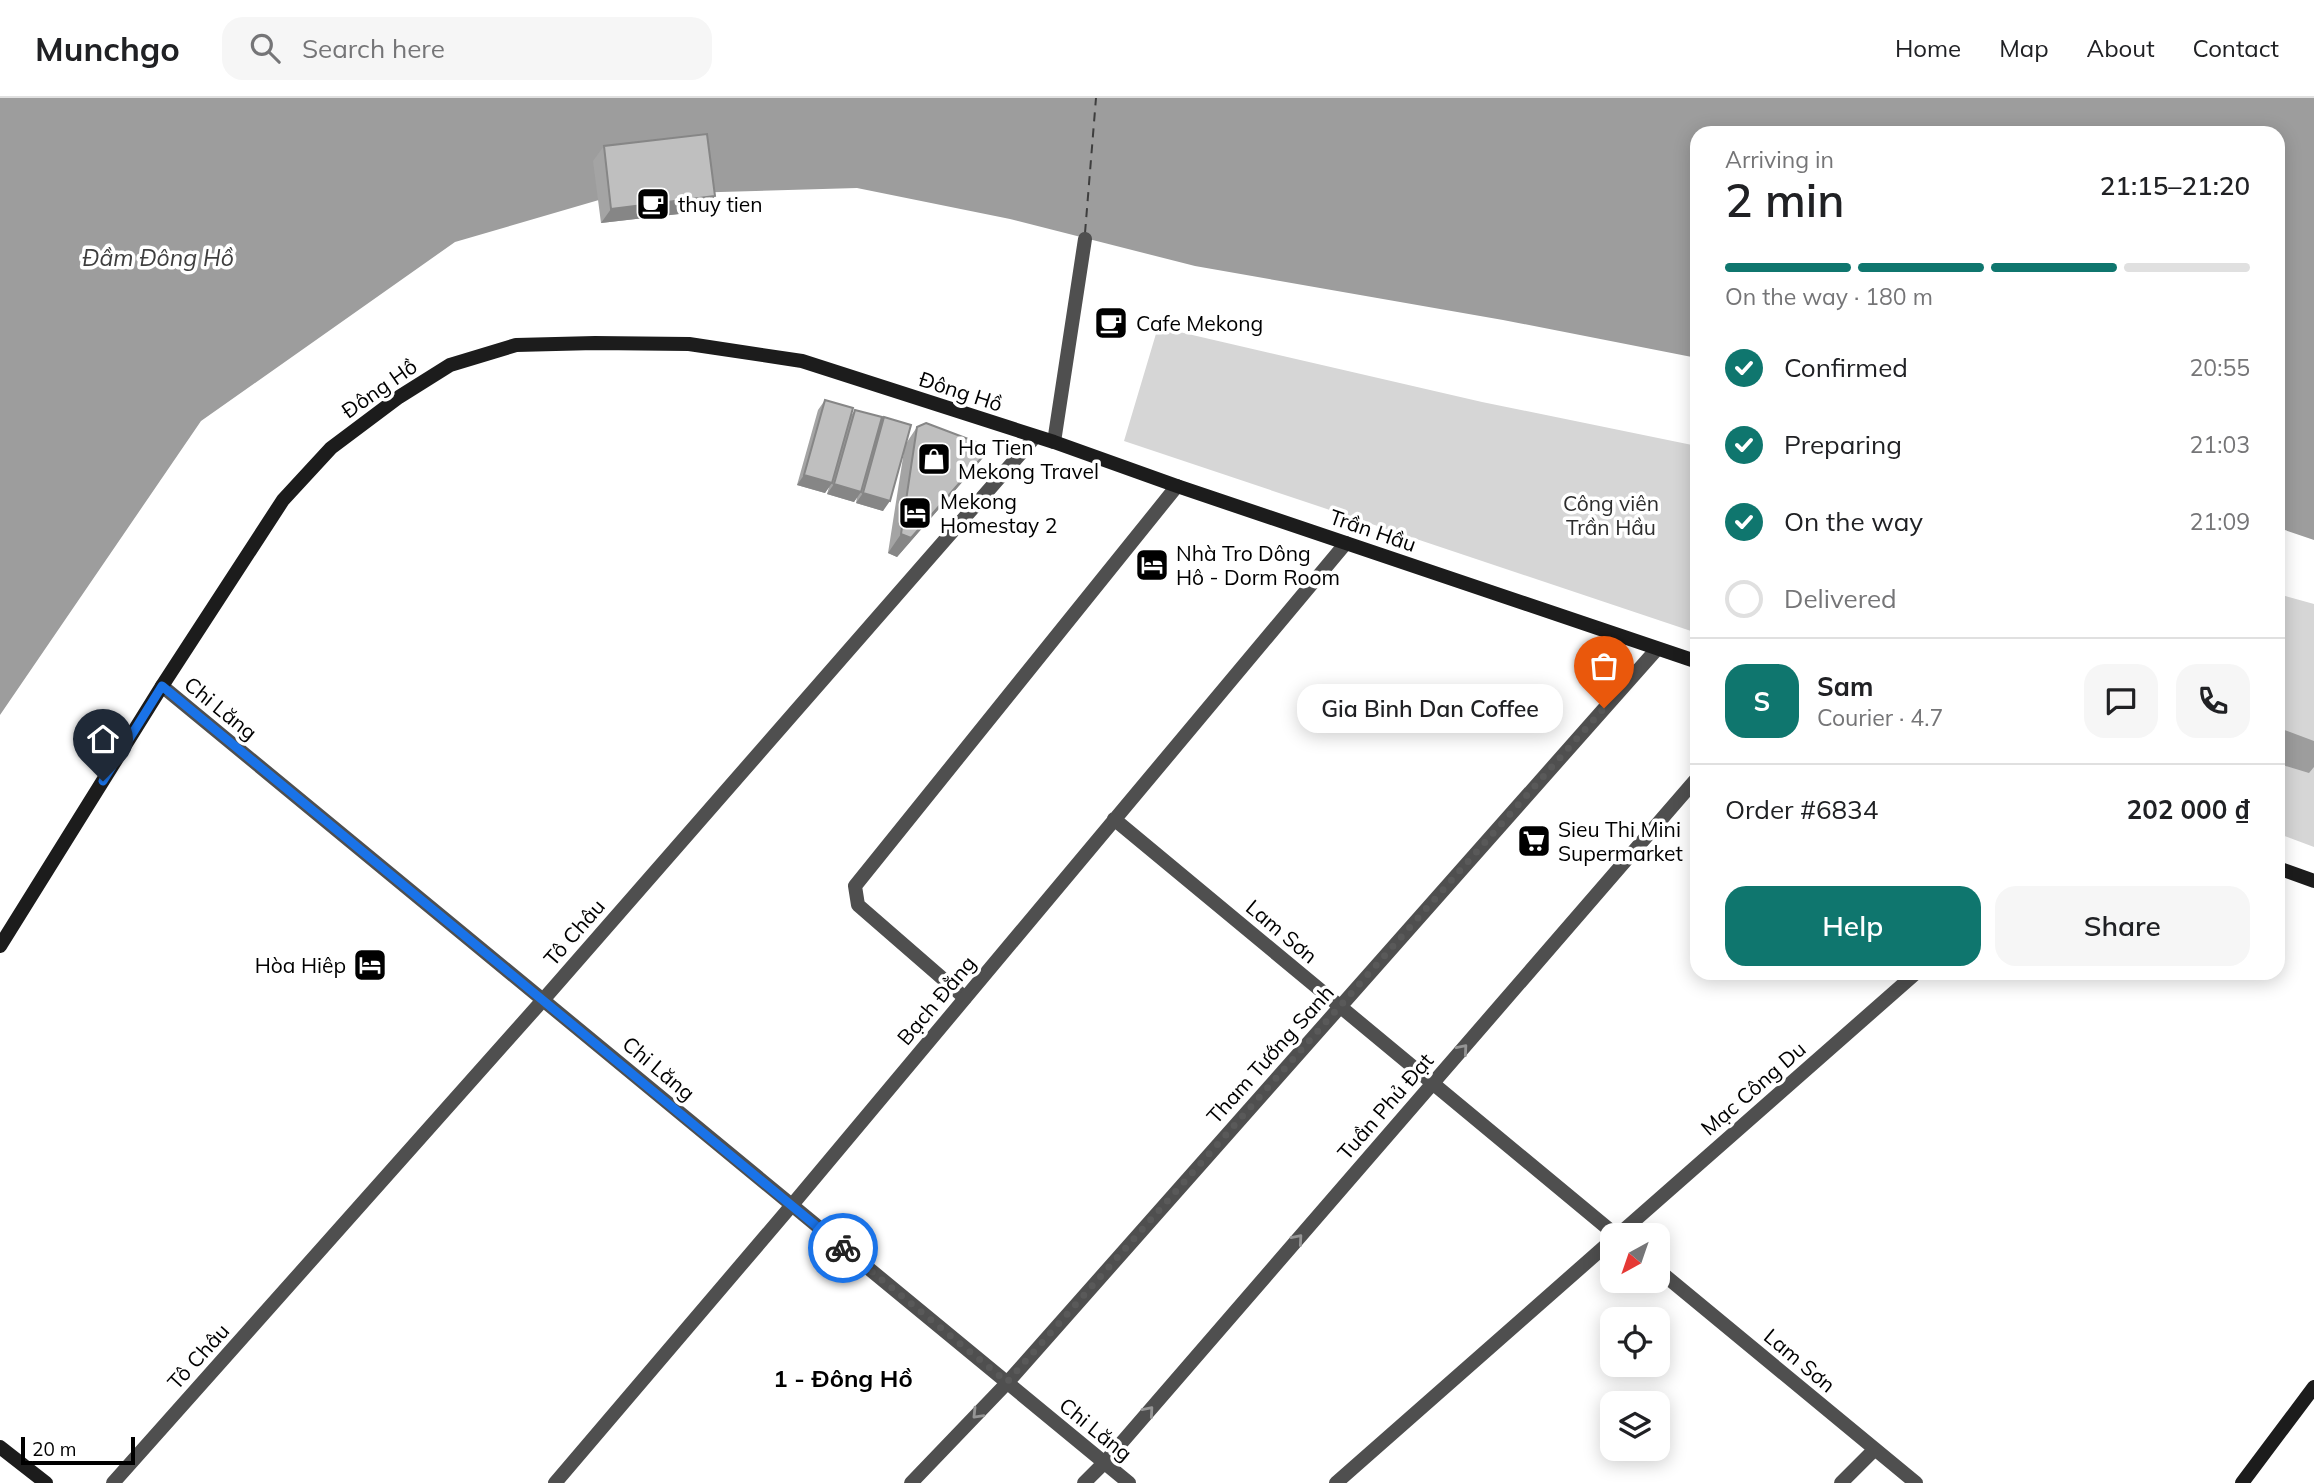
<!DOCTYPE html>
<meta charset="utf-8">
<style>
:root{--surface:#fff;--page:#f6f6f6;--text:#202124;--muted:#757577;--line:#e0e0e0;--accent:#0f766e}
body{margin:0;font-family:Mulish,sans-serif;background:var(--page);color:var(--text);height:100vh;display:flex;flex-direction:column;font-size:26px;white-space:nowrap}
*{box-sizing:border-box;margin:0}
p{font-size:23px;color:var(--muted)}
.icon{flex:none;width:38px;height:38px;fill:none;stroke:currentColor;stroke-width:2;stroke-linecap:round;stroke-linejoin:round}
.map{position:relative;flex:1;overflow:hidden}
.drawer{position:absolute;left:1690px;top:28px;width:595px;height:854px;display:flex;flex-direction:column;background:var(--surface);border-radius:21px;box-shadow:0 4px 18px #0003}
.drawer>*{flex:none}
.needle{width:46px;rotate:220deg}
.buttons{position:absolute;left:1600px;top:1125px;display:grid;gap:14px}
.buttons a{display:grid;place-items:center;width:70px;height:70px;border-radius:14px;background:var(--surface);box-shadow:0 4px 18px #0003;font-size:35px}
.scale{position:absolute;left:21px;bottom:18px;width:114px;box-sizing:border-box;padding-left:7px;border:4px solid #000;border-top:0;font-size:19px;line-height:24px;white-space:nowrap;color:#000;-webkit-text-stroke:5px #fff;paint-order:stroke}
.pin{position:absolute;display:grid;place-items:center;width:60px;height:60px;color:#fff;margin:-72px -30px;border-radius:50% 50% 50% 0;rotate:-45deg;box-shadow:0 0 7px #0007}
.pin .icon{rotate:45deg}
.courier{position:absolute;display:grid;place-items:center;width:70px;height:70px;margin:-35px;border:5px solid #1a73e8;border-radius:50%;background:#fff;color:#222;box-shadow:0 2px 9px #0007}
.bubble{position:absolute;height:49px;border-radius:21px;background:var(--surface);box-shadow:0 4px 18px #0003;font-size:23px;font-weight:600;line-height:49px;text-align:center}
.head em{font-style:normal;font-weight:600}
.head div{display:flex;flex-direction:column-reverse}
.head{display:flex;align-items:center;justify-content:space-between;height:119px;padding:0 35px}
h1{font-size:46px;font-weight:600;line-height:52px}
.bar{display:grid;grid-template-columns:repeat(4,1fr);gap:10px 7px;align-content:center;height:84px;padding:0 35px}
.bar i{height:9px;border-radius:5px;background:var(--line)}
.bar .current{background:var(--accent)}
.bar p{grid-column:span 4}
.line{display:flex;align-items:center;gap:18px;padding:0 35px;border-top:2px solid var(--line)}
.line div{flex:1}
.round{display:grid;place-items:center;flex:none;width:74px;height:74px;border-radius:21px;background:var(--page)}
ol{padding:0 35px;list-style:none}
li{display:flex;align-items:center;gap:21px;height:77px}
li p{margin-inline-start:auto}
li .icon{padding:7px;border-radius:50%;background:var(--accent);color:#fff;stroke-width:4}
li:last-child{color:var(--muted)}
li i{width:38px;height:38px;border:4px solid var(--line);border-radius:50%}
.button{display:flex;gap:14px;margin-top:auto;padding:14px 35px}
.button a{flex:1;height:80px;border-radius:21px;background:var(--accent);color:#fff;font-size:28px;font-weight:600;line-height:80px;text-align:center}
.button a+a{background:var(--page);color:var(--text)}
header{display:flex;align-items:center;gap:42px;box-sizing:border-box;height:98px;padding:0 35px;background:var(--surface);border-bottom:2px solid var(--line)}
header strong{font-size:33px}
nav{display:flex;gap:38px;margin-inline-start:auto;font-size:24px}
.search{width:490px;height:63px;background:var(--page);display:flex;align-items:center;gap:18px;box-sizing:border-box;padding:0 24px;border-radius:21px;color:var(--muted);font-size:26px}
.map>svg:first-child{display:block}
</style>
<header>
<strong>Munchgo</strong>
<div class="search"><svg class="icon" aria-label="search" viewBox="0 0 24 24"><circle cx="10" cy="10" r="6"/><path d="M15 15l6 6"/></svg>Search here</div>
<nav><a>Home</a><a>Map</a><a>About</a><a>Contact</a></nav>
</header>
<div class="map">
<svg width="2314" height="1385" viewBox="0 0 2314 1385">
<rect width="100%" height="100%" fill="#fff"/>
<path fill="#d6d6d6" d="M1158,229L1482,304L1697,348V535L1124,343Z
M2278,496L2314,506V749L2279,736Z"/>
<path fill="#9d9d9d" d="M0,0H2314V442L2279,430L2278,35H1698L1697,260L1503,222L1195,168L1010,121L857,90L616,97L455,144L201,323L0,617Z
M2279,630L2314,643V669L2309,675L2279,666Z"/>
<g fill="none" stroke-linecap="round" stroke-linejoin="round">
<path stroke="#3e3e3e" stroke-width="2" stroke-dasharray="9 7" stroke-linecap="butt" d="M1085,135L1096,0"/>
<path stroke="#4f4f4f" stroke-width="14" d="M965,900L858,807L855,788L1177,388"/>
<path stroke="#4f4f4f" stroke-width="14" d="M1054,344L1085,141
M162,588L1129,1385
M1114,721L1617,1138
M1617,1138L1916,875
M1657,1171L1916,1385
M113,1385L543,902L1035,339
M555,1385L792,1107L1346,445
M911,1385L1007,1285L1657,551
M1084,1385L1104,1365L1698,679
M1336,1385L1612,1142
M1841,1385L1875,1351"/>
<path stroke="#1c1c1c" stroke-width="14" d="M2278,770L2314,783
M0,848L162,588L283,402L331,350L399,299L450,267L516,247L595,245L689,246L802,263L1054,344L1177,388L1698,564
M0,1349L46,1385
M2242,1385L2314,1289"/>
</g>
<path fill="#a4a4a4" d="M604,48L705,113L601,125L593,63Z
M825,302L850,319L855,312L881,324L884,319L905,347L917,329L985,356L971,374L897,459L888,455L904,353L883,413L856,405L857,399L854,404L827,396L829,389L825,395L797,387L818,312Z"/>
<path fill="#868686" d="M715,98L705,113L601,125L611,111Z
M985,356L971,374L897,459L888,455L901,436Z
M804,377L832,385L825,395L797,387Z
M834,386L861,394L854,404L827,396Z
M863,395L890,403L883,413L856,405Z"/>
<path fill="#bfbfbf" stroke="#868686" stroke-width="2" d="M707,36L715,98L611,111L604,48Z
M825,302L853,310L832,385L804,377Z
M855,312L882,319L861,394L834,386Z
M884,319L911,327L890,403L863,395Z
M926,325L979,345L985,356L911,440L901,436L917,329Z"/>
<defs><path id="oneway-chevron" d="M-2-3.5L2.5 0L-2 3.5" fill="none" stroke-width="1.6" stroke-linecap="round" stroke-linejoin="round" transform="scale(1.75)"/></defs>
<g stroke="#959595">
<use href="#oneway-chevron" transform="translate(1463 951) rotate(-49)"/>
<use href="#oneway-chevron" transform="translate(1298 1141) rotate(-49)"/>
<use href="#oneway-chevron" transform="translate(1149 1313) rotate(-49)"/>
<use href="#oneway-chevron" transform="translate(977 1316) rotate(134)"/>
</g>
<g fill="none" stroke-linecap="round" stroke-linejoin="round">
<path stroke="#595959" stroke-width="7" stroke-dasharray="0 12.6" d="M843,1150L1007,1284L1604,610"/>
<path stroke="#1a73e8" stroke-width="9" d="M103,683L162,588L843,1150"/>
</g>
<defs>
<symbol id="cafe-square" viewBox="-11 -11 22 22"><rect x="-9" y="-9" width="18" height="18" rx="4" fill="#000" stroke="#fff"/><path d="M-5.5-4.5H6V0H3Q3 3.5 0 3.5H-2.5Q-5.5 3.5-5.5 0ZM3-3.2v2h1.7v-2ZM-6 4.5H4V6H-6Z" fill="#fff"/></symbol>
<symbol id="shop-square" viewBox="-11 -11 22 22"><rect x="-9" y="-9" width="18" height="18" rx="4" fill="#000" stroke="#fff"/><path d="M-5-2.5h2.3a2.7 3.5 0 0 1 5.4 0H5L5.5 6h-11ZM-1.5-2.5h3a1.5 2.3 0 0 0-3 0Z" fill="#fff"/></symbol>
<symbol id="hotel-square" viewBox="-11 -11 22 22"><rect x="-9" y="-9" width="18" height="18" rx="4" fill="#000" stroke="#fff"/><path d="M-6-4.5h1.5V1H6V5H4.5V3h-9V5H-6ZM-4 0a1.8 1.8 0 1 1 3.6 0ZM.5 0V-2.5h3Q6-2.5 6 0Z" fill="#fff"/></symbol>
<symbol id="supermarket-square" viewBox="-11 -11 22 22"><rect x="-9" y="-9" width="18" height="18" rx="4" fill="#000" stroke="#fff"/><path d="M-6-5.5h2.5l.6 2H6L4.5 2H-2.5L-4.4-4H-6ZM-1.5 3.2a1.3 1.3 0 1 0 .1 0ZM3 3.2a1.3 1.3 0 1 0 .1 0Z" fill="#fff"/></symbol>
</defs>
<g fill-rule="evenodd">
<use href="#cafe-square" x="634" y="87" width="38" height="38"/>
<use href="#cafe-square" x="1092" y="206" width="38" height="38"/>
<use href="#shop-square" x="915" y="342" width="38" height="38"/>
<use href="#hotel-square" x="896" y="396" width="38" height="38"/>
<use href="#hotel-square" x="1133" y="448" width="38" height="38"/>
<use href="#supermarket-square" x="1515" y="724" width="38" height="38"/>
<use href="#hotel-square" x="351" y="848" width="38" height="38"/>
</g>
<g text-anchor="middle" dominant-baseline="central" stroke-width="7" stroke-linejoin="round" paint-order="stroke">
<g font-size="21" fill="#000" stroke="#fff" text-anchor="start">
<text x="678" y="106">thuy tien</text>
<text x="1136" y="225">Cafe Mekong</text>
<text x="958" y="349">Ha Tien<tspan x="958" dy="24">Mekong Travel</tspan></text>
<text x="940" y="403">Mekong<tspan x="940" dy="24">Homestay 2</tspan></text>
<text x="1176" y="455">Nhà Tro Dông<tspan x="1176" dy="24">Hô - Dorm Room</tspan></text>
<text x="1558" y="731">Sieu Thi Mini<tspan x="1558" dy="24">Supermarket</tspan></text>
<text x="346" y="867" text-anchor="end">Hòa Hiêp</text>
</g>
<g font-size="21" fill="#000" stroke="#fff">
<text transform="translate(379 290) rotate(-35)">Đông Hồ</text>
<text transform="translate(961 293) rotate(18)">Đông Hồ</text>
<text transform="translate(1373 432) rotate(19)">Trần Hầu</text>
<text transform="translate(221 610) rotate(39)">Chi Lăng</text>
<text transform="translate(1282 833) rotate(40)">Lam Sơn</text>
<text transform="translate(574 834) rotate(-49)">Tô Châu</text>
<text transform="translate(936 902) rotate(-50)">Bạch Đằng</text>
<text transform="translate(1270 956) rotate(-48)">Tham Tướng Sanh</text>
<text transform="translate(659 970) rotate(40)">Chi Lăng</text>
<text transform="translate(1753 990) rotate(-41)">Mạc Công Du</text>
<text transform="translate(1385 1008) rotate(-49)">Tuần Phủ Đạt</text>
<text transform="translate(198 1258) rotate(-48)">Tô Châu</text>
<text transform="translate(1800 1262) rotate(40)">Lam Sơn</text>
<text transform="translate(1096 1331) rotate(39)">Chi Lăng</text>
</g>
<g font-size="21" fill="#2d2d2d" stroke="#fff">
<text x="1611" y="405">Công viên<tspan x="1611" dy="24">Trần Hầu</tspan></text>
</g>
<g font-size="23" font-style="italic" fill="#3e3e3e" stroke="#fff">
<text x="158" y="159">Đầm Đông Hồ</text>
</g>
<g font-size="24" font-weight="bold" fill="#000" stroke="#fff">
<text x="843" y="1280">1 - Đông Hồ</text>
</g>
</g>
</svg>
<div class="buttons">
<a><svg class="needle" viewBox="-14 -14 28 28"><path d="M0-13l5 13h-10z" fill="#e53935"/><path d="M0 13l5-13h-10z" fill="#757577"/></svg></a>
<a><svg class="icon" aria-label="locate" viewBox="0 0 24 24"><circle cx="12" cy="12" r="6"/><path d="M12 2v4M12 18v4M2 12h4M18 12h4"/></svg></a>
<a><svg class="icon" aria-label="layers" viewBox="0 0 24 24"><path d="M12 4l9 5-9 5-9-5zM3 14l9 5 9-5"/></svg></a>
</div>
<div class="scale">20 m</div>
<div class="pin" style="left:1604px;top:610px;background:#ea580c"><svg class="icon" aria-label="bag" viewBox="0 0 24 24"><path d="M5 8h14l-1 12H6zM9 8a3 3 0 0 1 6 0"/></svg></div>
<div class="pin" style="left:103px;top:683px;background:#1f2937"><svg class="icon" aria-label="home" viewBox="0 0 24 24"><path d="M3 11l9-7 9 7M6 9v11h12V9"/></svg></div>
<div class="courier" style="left:843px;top:1150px"><svg class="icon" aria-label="bike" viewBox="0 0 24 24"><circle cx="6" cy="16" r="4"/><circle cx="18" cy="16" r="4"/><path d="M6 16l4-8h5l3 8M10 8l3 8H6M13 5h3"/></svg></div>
<div class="bubble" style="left:1297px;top:586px;width:266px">Gia Binh Dan Coffee</div>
<section class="drawer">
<div class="head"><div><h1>2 min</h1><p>Arriving in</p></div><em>21:15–21:20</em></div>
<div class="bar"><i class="current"></i><i class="current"></i><i class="current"></i><i></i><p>On the way · 180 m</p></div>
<ol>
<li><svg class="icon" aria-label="check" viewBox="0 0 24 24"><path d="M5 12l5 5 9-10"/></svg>Confirmed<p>20:55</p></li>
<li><svg class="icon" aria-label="check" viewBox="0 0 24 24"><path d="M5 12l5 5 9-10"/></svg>Preparing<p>21:03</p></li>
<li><svg class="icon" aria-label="check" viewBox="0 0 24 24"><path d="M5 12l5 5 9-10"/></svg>On the way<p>21:09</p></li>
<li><i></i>Delivered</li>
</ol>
<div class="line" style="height:126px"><b class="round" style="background:var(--accent);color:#fff">S</b><div><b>Sam</b><p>Courier · 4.7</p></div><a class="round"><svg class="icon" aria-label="chat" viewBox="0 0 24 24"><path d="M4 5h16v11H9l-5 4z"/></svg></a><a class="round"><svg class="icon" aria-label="phone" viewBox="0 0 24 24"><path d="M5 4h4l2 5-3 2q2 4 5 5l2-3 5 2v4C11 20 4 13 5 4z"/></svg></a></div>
<div class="line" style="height:91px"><div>Order #6834</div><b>202 000 ₫</b></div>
<div class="button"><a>Help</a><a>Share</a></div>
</section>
</div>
